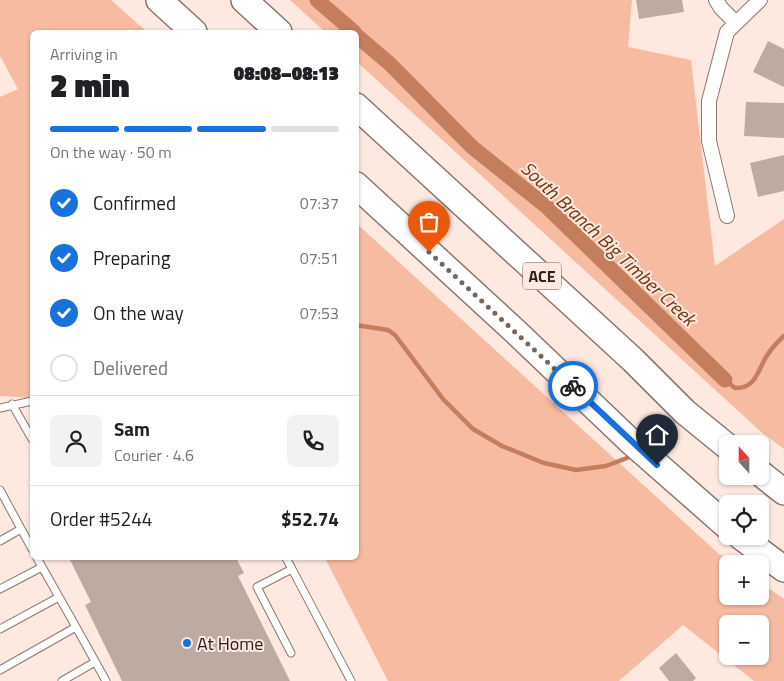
<!DOCTYPE html>
<meta charset="utf-8">
<style>
:root{--surface:#fff;--page:#f2f2f2;--text:#202124;--muted:#757577;--line:#e0e0e0;--accent:#1772db}
body{margin:0;font-family:"Titillium Web",sans-serif;background:var(--page);color:var(--text);height:100vh;display:flex;flex-direction:column;font-size:19px;white-space:nowrap}
*{box-sizing:border-box;margin:0}
p{font-size:16px;color:var(--muted)}
.icon{flex:none;width:28px;height:28px;fill:none;stroke:currentColor;stroke-width:2;stroke-linecap:round;stroke-linejoin:round}
.map{position:relative;flex:1;overflow:hidden}
.panel{position:absolute;left:30px;top:30px;width:329px;height:530px;display:flex;flex-direction:column;background:var(--surface);border-radius:8px;box-shadow:0 1px 4px #0004}
.panel>*{flex:none}
.needle{width:32px;rotate:339deg}
.controls{position:absolute;left:719px;top:435px;display:grid;gap:10px}
.controls a{display:grid;place-items:center;width:50px;height:50px;border-radius:8px;background:var(--surface);box-shadow:0 1px 4px #0004;font-size:25px}
.pin{position:absolute;display:grid;place-items:center;width:42px;height:42px;color:#fff;margin:-51px -21px;border-radius:50% 50% 50% 0;rotate:-45deg;box-shadow:0 0 5px #0007}
.pin .icon{rotate:45deg}
.courier{position:absolute;display:grid;place-items:center;width:50px;height:50px;margin:-25px;border:4px solid #1772db;border-radius:50%;background:#fff;color:#222;box-shadow:0 1px 6px #0007}
.head em{font-style:normal;font-weight:800}
.head div{display:flex;flex-direction:column-reverse}
.head{display:flex;align-items:center;justify-content:space-between;height:85px;padding:0 20px}
h1{font-size:32px;font-weight:800;line-height:38px}
.bar{display:grid;grid-template-columns:repeat(4,1fr);gap:8px 5px;align-content:center;height:60px;padding:0 20px}
.bar i{height:6px;border-radius:4px;background:var(--line)}
.bar .on{background:var(--accent)}
.bar p{grid-column:span 4}
.line{display:flex;align-items:center;gap:12px;padding:0 20px;border-top:1px solid var(--line)}
.line div{flex:1}
.round{display:grid;place-items:center;flex:none;width:52px;height:52px;border-radius:8px;background:var(--page)}
ol{padding:0 20px;list-style:none}
li{display:flex;align-items:center;gap:15px;height:55px}
li p{margin-inline-start:auto}
li .icon{padding:5px;border-radius:50%;background:var(--accent);color:#fff;stroke-width:4}
li:last-child{color:var(--muted)}
li i{width:28px;height:28px;border:2px solid var(--line);border-radius:50%}
.map>svg:first-child{display:block}
</style>
<div class="map">
<svg width="784" height="681" viewBox="0 0 784 681">
<rect width="100%" height="100%" fill="#fde9e0"/>
<path fill="#f6bba0" fill-rule="evenodd" d="M0,0H111L147,32H32V398L0,396V97L18,89L0,56Z
M290,0H632L628,47L691,60L715,266L784,219V449L760,431L356,61V32H325Z
M356,223L719,554L733,564H728V596H760V582L784,599V681H754L683,625L619,681H388L325,558H356ZM728,624H760V656H728Z"/>
<g fill="none" stroke-linecap="round" stroke-linejoin="round">
<path stroke="#c47e5d" stroke-width="4.5" d="M356,325L388,330L395,335L443,399L473,429L502,446L544,463L576,470L606,466L627,458
M725,380L735,388C755,389 758,371 766,357C771,349 777,342 784,336"/>
<path stroke="#c47e5d" stroke-width="15" d="M317,0L354,32
M356,35L390,64L472,147L547,207L725,380"/>
</g>
<path fill="#bdaba2" d="M636,0H682L684,12L639,19Z
M768,41L784,49V87L753,72Z
M746,102L784,103V138L744,136Z
M784,155V191L758,197L750,163Z
M69,558H236L244,573L238,576L290,681H122L85,605L91,602Z
M676,653L696,678L693,681H669L659,668Z"/>
<g fill="none" stroke-linecap="round" stroke-linejoin="round">
<defs>
<path id="lane" d="M12,404L32,439
M0,408L32,401
M0,490L32,549
M0,541L21,529
M37,558L76,627
M286,558L292,569
M0,589L42,567
M0,629L59,597
M291,653L257,587L292,569L351,681
M0,670L76,627L106,681
M62,681L95,662"/>
<path id="street" d="M716,0L721,8L735,22
M727,216L709,141V101L727,32L760,0"/>
<path id="highway" d="M159,0L194,32
M244,0L279,32
M356,106L633,360L685,412L728,447
M356,185L516,332L629,440L728,527
M760,473L784,492
M740,536L784,569"/>
</defs>
<use href="#lane" stroke="#89776f" stroke-width="9"/>
<use href="#street" stroke="#89776f" stroke-width="16"/>
<use href="#highway" stroke="#89776f" stroke-width="28"/>
<use href="#lane" stroke="#fff" stroke-width="7"/>
<use href="#street" stroke="#fff" stroke-width="14"/>
<use href="#highway" stroke="#fff" stroke-width="25"/>
</g>
<g fill="none" stroke-linecap="round" stroke-linejoin="round">
<path stroke="#736761" stroke-width="5" stroke-dasharray="0 9" d="M429,252L573,386"/>
<path stroke="#1772db" stroke-width="6" d="M573,386L657,465"/>
</g>
<circle fill="#1772db" stroke="#fde9e0" stroke-width="2" cx="187" cy="643" r="5"/>
<g text-anchor="middle" dominant-baseline="central" stroke-width="4" stroke-linejoin="round" paint-order="stroke">
<rect fill="#fde9e0" stroke="#685d58" stroke-width="1" x="523" y="262.5" width="38" height="27" rx="4"/>
<g font-size="16" font-weight="bold" fill="#28211d">
<text x="542" y="276">ACE</text>
</g>
<g font-size="18" fill="#28211d" stroke="#fde9e0" text-anchor="start">
<text x="197" y="643">At Home</text>
</g>
<g font-size="19" font-style="italic" fill="#74330d" stroke="#fde9e0">
<text transform="translate(609 243) rotate(43)">South Branch Big Timber Creek</text>
</g>
</g>
</svg>
<div class="controls">
<a><svg class="needle" viewBox="-14 -14 28 28"><path d="M0-13l5 13h-10z" fill="#e53935"/><path d="M0 13l5-13h-10z" fill="#757577"/></svg></a>
<a><svg class="icon" aria-label="locate" viewBox="0 0 24 24"><circle cx="12" cy="12" r="6"/><path d="M12 2v4M12 18v4M2 12h4M18 12h4"/></svg></a>
<a>+</a>
<a>−</a>
</div>
<div class="pin" style="left:429px;top:252px;background:#ea580c"><svg class="icon" aria-label="bag" viewBox="0 0 24 24"><path d="M5 8h14l-1 12H6zM9 8a3 3 0 0 1 6 0"/></svg></div>
<div class="pin" style="left:657px;top:465px;background:#1f2937"><svg class="icon" aria-label="home" viewBox="0 0 24 24"><path d="M3 11l9-7 9 7M6 9v11h12V9"/></svg></div>
<div class="courier" style="left:573px;top:386px"><svg class="icon" aria-label="bike" viewBox="0 0 24 24"><circle cx="6" cy="16" r="4"/><circle cx="18" cy="16" r="4"/><path d="M6 16l4-8h5l3 8M10 8l3 8H6M13 5h3"/></svg></div>
<section class="panel">
<div class="head"><div><h1>2 min</h1><p>Arriving in</p></div><em>08:08–08:13</em></div>
<div class="bar"><i class="on"></i><i class="on"></i><i class="on"></i><i></i><p>On the way · 50 m</p></div>
<ol>
<li><svg class="icon" aria-label="check" viewBox="0 0 24 24"><path d="M5 12l5 5 9-10"/></svg>Confirmed<p>07:37</p></li>
<li><svg class="icon" aria-label="check" viewBox="0 0 24 24"><path d="M5 12l5 5 9-10"/></svg>Preparing<p>07:51</p></li>
<li><svg class="icon" aria-label="check" viewBox="0 0 24 24"><path d="M5 12l5 5 9-10"/></svg>On the way<p>07:53</p></li>
<li><i></i>Delivered</li>
</ol>
<div class="line" style="height:90px"><a class="round"><svg class="icon" aria-label="person" viewBox="0 0 24 24"><circle cx="12" cy="8" r="4"/><path d="M4 21q1-7 8-7t8 7"/></svg></a><div><b>Sam</b><p>Courier · 4.6</p></div><a class="round"><svg class="icon" aria-label="phone" viewBox="0 0 24 24"><path d="M5 4h4l2 5-3 2q2 4 5 5l2-3 5 2v4C11 20 4 13 5 4z"/></svg></a></div>
<div class="line" style="height:65px"><div>Order #5244</div><b>$52.74</b></div>
</section>
</div>
